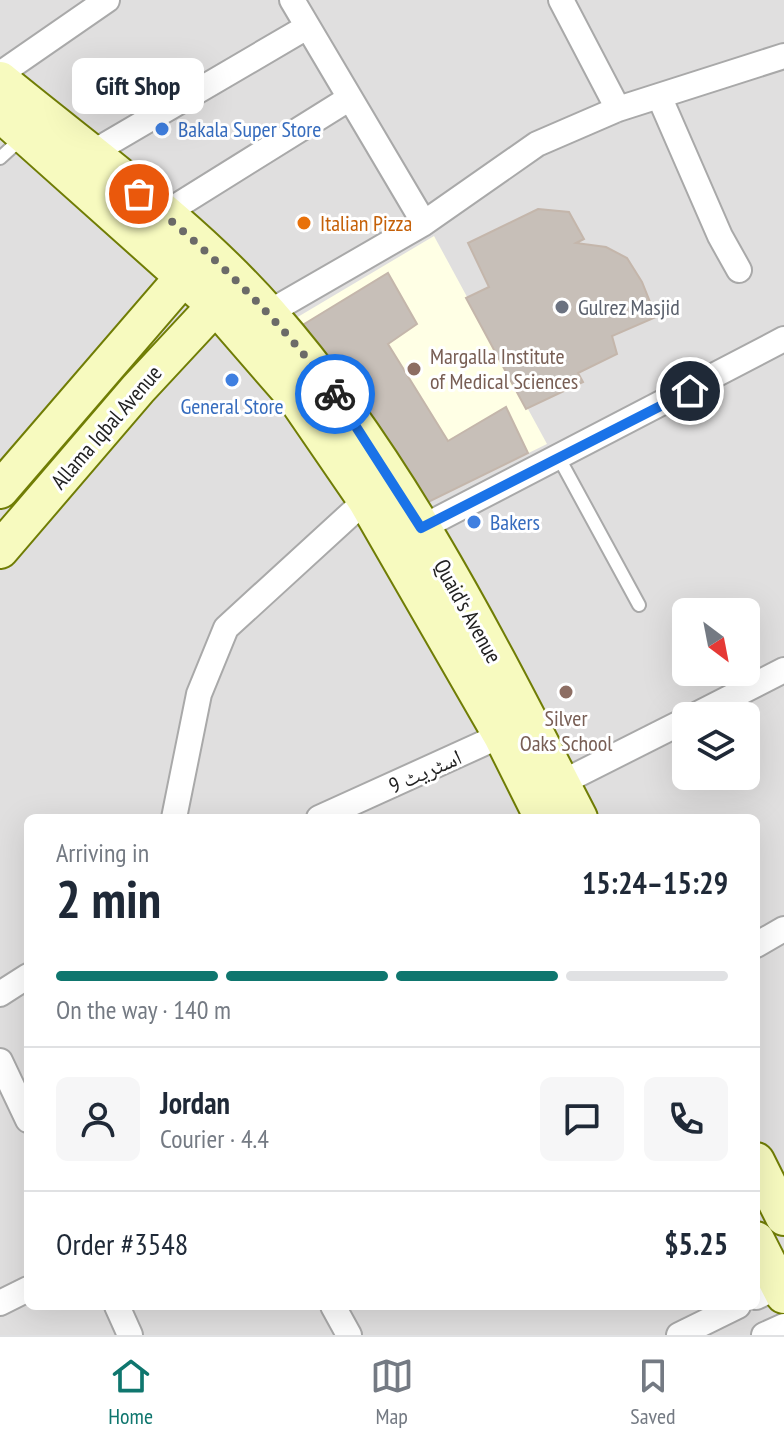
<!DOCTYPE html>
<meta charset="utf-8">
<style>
:root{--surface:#fff;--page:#f6f6f7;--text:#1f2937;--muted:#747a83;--line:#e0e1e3;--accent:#0f766e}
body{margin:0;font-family:"PT Sans Narrow","Noto Naskh Arabic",sans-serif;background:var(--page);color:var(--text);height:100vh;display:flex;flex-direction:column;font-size:30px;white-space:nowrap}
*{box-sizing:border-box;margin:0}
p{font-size:26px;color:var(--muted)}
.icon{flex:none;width:44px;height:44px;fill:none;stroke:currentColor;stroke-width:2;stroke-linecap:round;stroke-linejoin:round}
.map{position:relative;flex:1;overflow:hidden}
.side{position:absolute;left:24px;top:814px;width:736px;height:496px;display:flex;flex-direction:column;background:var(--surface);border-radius:12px;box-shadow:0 8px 32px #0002}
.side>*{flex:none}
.needle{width:52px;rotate:148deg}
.tools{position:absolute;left:672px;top:598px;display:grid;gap:16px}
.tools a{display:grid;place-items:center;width:88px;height:88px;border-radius:12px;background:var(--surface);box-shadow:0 8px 32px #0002;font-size:40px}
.pin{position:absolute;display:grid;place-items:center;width:68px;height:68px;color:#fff;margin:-34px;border:4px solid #fff;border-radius:50%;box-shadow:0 2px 8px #0007}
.courier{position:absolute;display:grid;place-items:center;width:80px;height:80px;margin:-40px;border:6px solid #1a73e8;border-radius:50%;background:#fff;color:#222;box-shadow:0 2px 10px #0007}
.bubble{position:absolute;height:56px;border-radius:12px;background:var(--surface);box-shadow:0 8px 32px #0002;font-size:26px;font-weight:600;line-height:56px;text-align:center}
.summary em{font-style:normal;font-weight:600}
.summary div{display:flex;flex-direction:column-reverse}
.summary{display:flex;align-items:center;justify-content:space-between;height:136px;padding:0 32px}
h1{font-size:52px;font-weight:600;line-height:60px}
.bar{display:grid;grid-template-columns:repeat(4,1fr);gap:12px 8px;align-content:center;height:96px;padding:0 32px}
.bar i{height:10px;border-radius:6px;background:var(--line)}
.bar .on{background:var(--accent)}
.bar p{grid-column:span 4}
.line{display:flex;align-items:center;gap:20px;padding:0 32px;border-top:2px solid var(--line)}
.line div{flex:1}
.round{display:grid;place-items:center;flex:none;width:84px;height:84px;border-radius:12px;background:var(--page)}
.tabs{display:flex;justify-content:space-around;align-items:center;height:112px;border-top:2px solid var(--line);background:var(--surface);font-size:22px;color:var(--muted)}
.tabs a{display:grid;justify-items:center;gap:4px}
.tabs .on{color:var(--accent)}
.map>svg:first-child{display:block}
</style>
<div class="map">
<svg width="784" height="1335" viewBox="0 0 784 1335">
<rect width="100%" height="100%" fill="#f2efe9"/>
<path fill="#e0dfdf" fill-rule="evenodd" d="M0,0H784V1335H0ZM686,612H746V672H686ZM686,716H746V776H686ZM28,818H756V1306H28Z"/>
<path fill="#ffffe5" d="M434,236L547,444L416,508L291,321Z"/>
<path fill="#c7bfb8" stroke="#c4b6ab" stroke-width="2" d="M538,209L569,212L584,239L576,243L606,247L627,258L642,282L656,317L612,336L617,354L578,373L583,382L526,409L466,298L489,287L468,243Z
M388,273L417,324L388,344L448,441L506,407L528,453L416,508L296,329Z"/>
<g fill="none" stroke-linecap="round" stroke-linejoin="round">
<defs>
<path id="lane" d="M0,158L22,138
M559,458L639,605"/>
<path id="street" d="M292,0L424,223
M561,0L618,109
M0,74L107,0
M659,96L720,236L739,270
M90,154L307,27
M164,214L350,98
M268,313L424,223L537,144L618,109L784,56
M421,528L784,339
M694,716L784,670
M561,783L686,720
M174,818L199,694L226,628L366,500
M319,818L513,730
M756,945L784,929
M0,994L28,976
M0,1061L28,1120
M756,1297L784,1284
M0,1303L28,1289
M117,1306L130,1335
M333,1306L349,1335
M679,1335L738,1306
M764,1335L784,1326"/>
<path id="secondary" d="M0,80C91,155 191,225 269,314C399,462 489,644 579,818
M0,113L216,306L296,398L366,500L502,736L543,818
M0,490L200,258
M0,550L138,389L231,289
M756,1161L784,1217
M756,1240L784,1295"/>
</defs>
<use href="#lane" stroke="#a9a9a9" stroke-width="16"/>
<use href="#street" stroke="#a9a9a9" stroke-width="28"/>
<use href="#secondary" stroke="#707d05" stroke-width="40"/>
<use href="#lane" stroke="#fff" stroke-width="12"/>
<use href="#street" stroke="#fff" stroke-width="24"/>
<use href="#secondary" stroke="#f7fabf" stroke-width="36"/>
</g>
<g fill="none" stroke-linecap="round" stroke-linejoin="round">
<path stroke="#6b6a68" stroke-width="8" stroke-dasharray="0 14.4" d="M139,194C212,253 279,319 335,394"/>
<path stroke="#1a73e8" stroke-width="10" d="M335,394L421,528L690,391"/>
</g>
<g fill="#3f7fe0" stroke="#fff" stroke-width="3">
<circle cx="162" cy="129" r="8"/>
<circle cx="232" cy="380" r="8"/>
<circle cx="474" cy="522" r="8"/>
</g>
<circle fill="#e8710a" stroke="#fff" stroke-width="3" cx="304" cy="223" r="8"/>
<circle fill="#6b7280" stroke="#fff" stroke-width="3" cx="562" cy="307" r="8"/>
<g fill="#8d6e63" stroke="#fff" stroke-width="3">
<circle cx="414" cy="369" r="8"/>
<circle cx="566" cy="692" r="8"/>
</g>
<g text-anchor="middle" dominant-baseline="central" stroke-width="6" stroke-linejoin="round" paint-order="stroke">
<g font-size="22" fill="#366cbe" stroke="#fff" text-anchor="start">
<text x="178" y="129">Bakala Super Store</text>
<text x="232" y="406" text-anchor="middle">General Store</text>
<text x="490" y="522">Bakers</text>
</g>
<g font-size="22" fill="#c56008" stroke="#fff" text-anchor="start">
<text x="320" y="223">Italian Pizza</text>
</g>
<g font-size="22" fill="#5b616d" stroke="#fff" text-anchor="start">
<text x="578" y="307">Gulrez Masjid</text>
</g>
<g font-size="22" fill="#785e54" stroke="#fff" text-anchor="start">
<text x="430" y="356">Margalla Institute<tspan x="430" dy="25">of Medical Sciences</tspan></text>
<text x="566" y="718" text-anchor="middle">Silver<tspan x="566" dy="25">Oaks School</tspan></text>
</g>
<g font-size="22" fill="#222" stroke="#fff">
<text transform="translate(106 427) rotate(-49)">Allama Iqbal Avenue</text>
<text transform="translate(468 611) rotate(61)">Quaid's Avenue</text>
<text transform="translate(425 771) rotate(-24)">اسٹریٹ 9</text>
</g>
</g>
</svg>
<div class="tools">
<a><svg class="needle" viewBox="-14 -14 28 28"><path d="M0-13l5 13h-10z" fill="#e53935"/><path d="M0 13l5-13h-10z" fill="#747a83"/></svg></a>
<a><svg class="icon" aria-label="layers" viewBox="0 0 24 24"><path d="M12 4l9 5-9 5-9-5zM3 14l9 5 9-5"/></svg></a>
</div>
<div class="pin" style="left:139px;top:194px;background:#ea580c"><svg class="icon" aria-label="bag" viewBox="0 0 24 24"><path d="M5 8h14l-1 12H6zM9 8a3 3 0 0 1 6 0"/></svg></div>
<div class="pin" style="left:690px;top:391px;background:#1f2937"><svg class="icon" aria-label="home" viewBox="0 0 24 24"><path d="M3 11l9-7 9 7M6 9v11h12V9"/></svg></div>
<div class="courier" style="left:335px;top:394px"><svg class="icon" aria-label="bike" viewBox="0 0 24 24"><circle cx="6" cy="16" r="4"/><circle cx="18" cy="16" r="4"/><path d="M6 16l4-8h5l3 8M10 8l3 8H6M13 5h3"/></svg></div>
<div class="bubble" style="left:72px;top:58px;width:132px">Gift Shop</div>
<section class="side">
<div class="summary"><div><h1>2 min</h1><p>Arriving in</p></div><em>15:24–15:29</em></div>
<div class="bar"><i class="on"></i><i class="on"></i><i class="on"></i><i></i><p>On the way · 140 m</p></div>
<div class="line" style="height:144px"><a class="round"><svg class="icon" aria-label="person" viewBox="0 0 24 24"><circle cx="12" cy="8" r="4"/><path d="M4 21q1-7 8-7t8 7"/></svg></a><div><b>Jordan</b><p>Courier · 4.4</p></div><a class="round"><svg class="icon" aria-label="chat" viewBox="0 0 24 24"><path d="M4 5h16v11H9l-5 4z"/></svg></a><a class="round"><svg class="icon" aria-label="phone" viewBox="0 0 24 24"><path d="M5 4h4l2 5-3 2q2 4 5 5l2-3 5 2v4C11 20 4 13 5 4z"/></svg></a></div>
<div class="line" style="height:104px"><div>Order #3548</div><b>$5.25</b></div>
</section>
</div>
<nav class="tabs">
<a class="on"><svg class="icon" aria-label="home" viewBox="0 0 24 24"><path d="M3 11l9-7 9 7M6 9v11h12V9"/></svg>Home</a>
<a><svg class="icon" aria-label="map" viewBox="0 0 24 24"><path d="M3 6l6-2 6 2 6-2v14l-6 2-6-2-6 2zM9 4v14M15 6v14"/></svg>Map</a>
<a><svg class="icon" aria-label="saved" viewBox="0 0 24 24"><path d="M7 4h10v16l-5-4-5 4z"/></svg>Saved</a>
</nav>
